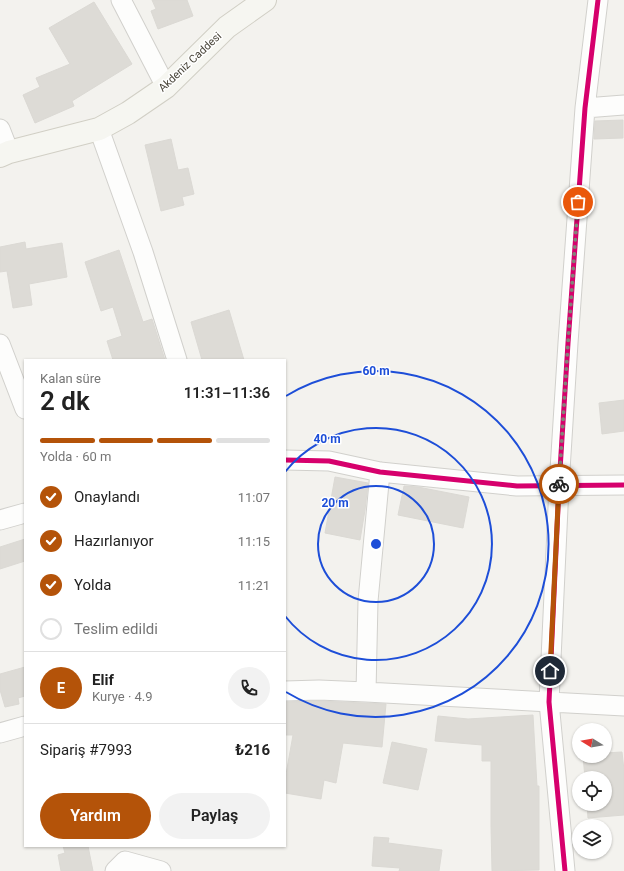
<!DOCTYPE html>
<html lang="tr">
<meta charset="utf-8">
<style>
:root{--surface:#fff;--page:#f2f2f2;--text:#222;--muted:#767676;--line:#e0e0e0;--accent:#b45309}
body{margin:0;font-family:Roboto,sans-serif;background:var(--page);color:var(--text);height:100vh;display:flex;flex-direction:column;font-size:15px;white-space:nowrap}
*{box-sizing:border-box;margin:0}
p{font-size:13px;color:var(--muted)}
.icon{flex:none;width:22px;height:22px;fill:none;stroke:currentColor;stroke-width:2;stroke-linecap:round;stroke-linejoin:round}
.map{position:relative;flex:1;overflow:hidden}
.details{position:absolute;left:24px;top:359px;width:262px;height:488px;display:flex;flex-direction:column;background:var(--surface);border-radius:0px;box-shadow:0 1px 3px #0004}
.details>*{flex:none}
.needle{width:26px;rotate:281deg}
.tools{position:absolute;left:572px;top:723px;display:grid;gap:8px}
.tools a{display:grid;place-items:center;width:40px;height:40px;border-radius:50%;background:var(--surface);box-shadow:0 1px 3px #0004;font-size:20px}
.pin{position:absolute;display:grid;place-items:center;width:34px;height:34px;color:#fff;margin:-17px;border:2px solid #fff;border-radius:50%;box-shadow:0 1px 4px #0007}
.courier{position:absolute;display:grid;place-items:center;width:40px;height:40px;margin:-20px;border:3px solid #b45309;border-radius:50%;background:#fff;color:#222;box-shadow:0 1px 5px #0007}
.headline em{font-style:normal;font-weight:600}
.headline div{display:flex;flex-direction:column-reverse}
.headline{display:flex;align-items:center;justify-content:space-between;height:68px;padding:0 16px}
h1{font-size:26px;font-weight:600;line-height:30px}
.bar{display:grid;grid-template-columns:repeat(4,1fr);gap:6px 4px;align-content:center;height:48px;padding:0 16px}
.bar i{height:5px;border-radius:3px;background:var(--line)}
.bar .on{background:var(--accent)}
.bar p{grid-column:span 4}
.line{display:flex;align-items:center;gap:10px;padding:0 16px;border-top:1px solid var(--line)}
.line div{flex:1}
.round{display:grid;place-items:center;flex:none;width:42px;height:42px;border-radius:21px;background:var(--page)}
ol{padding:0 16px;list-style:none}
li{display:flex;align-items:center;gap:12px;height:44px}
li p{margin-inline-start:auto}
li .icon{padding:4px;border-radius:50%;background:var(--accent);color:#fff;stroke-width:4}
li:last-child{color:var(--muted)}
li i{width:22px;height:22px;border:2px solid var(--line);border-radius:50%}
.button{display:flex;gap:8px;margin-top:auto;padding:8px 16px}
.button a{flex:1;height:46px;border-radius:24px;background:var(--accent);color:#fff;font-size:16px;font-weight:600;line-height:46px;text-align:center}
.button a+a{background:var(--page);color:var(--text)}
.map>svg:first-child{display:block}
</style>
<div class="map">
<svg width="624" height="871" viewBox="0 0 624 871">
<rect width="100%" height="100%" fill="#f3f2ee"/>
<path fill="#dddbd6" stroke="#dbd9d4" d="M152,0H187L193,16L158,29L151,11L156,9Z
M94,2L132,64L72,101L74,106L35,123L23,95L40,87L36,78L70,64L49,28Z
M623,120V138L594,139L595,121Z
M171,139L178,170L188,168L194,194L182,197L184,205L161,211L145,145Z
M25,242L26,249L62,243L67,277L29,284L32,305L13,308L7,271L0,272V247Z
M119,250L143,322L152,319L165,360H113L107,341L122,336L113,307L101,311L85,262Z
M229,310L244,360H202L191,322Z
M624,400V431L602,434L599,403Z
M335,477L368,483L365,510L360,540L325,533Z
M404,486L418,487L469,497L463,528L398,515Z
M25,539V561L0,569V547Z
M25,667V696L18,698L19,704L5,707L0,690V674Z
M319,701L386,704L382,747L343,743L336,783L324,780L321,799L285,793V780L293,735H285V702Z
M533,715L537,786H539V870L492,871L491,826V761H482V745L435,741L438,716L468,719Z
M392,742L427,749L418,790L383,783Z
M622,752L624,770V815L588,818L587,804H605V778H585L583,756H605V753Z
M374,837L389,838L388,843L442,850L439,871H399L400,868L372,866Z
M63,846H88L93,871H61L58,855L65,853Z"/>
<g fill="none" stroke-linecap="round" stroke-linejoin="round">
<defs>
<path id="street" d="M121,0L166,87
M585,108L624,105
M0,129L9,152
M99,129L143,252L177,360
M0,344L25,409
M285,460L329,461L380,472L517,486L624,485
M0,520L25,513
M285,691L319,690L366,692L624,706
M366,692L368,601L380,472
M0,733L25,726
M115,871L125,861L161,871
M565,871L549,702L559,486L568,343L585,108L598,0"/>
<path id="secondary" d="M0,156L9,152L99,129L128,113L166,87L227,27L265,0"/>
</defs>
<use href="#street" stroke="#d1d0cc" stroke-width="21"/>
<use href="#secondary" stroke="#d1cfc5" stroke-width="24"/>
<use href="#street" stroke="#fdfdfc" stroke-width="19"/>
<use href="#secondary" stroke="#f6f6f1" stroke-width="22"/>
<defs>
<path id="cycleway" d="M285,460L329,461L380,472L517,486L624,485
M565,871L549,702L559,486L568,343L585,108L598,0"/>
</defs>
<use href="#cycleway" stroke="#fff" stroke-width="8"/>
<use href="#cycleway" stroke="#d6006c" stroke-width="5"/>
</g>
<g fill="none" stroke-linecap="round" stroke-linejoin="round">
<path stroke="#848279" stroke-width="4" stroke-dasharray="0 7.2" d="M559,484L568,343L578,202"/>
<path stroke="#b45309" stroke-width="5" d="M550,671L559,484"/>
</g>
<g fill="none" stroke="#1d4ed8" stroke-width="2">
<circle cx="376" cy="544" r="58"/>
<path d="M285 472A116 116 0 1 1 285 616"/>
<path d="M286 396A173 173 0 1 1 286 692"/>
</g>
<g text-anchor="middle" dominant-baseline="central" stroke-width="3" stroke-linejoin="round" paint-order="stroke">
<g font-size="11" fill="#49453a" stroke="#fff">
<text transform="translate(190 62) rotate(-43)">Akdeniz Caddesi</text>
</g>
</g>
<circle cx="376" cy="544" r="6" fill="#1d4ed8" stroke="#fff" stroke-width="2"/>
<g font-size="12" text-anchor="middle" font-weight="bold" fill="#1d4ed8" stroke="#fff" stroke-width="3" stroke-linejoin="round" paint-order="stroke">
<text x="376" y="375">60 m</text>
<text x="327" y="443">40 m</text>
<text x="335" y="507">20 m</text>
</g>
</svg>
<div class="tools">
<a><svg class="needle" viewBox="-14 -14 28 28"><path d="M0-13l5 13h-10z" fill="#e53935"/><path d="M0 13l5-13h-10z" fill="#767676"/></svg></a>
<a><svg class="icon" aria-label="locate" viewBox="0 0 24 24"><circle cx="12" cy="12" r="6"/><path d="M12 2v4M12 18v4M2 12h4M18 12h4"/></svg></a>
<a><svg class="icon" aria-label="layers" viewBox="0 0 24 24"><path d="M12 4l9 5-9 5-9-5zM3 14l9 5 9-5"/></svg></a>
</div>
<div class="pin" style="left:578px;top:202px;background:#ea580c"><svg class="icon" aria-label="bag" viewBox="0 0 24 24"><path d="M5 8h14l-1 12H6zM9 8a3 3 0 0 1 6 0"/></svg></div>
<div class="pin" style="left:550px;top:671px;background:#1f2937"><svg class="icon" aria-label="home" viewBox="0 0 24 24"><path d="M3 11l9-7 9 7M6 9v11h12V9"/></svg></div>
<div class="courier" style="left:559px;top:484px"><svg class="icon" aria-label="bike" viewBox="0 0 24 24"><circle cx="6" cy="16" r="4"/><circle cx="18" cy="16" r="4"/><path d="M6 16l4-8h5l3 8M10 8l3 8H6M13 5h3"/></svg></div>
<section class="details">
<div class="headline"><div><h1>2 dk</h1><p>Kalan süre</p></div><em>11:31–11:36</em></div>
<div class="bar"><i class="on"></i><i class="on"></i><i class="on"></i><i></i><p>Yolda · 60 m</p></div>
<ol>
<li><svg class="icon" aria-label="check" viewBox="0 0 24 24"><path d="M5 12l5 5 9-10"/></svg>Onaylandı<p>11:07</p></li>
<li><svg class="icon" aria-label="check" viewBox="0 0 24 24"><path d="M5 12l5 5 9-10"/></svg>Hazırlanıyor<p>11:15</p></li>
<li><svg class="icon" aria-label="check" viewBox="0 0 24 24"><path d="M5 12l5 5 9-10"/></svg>Yolda<p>11:21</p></li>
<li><i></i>Teslim edildi</li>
</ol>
<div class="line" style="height:72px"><b class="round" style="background:var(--accent);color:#fff">E</b><div><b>Elif</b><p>Kurye · 4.9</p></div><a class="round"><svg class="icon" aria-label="phone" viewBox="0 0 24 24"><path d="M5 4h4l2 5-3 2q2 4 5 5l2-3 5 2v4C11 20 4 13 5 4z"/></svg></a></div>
<div class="line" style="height:52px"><div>Sipariş #7993</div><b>₺216</b></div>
<div class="button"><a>Yardım</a><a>Paylaş</a></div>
</section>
</div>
